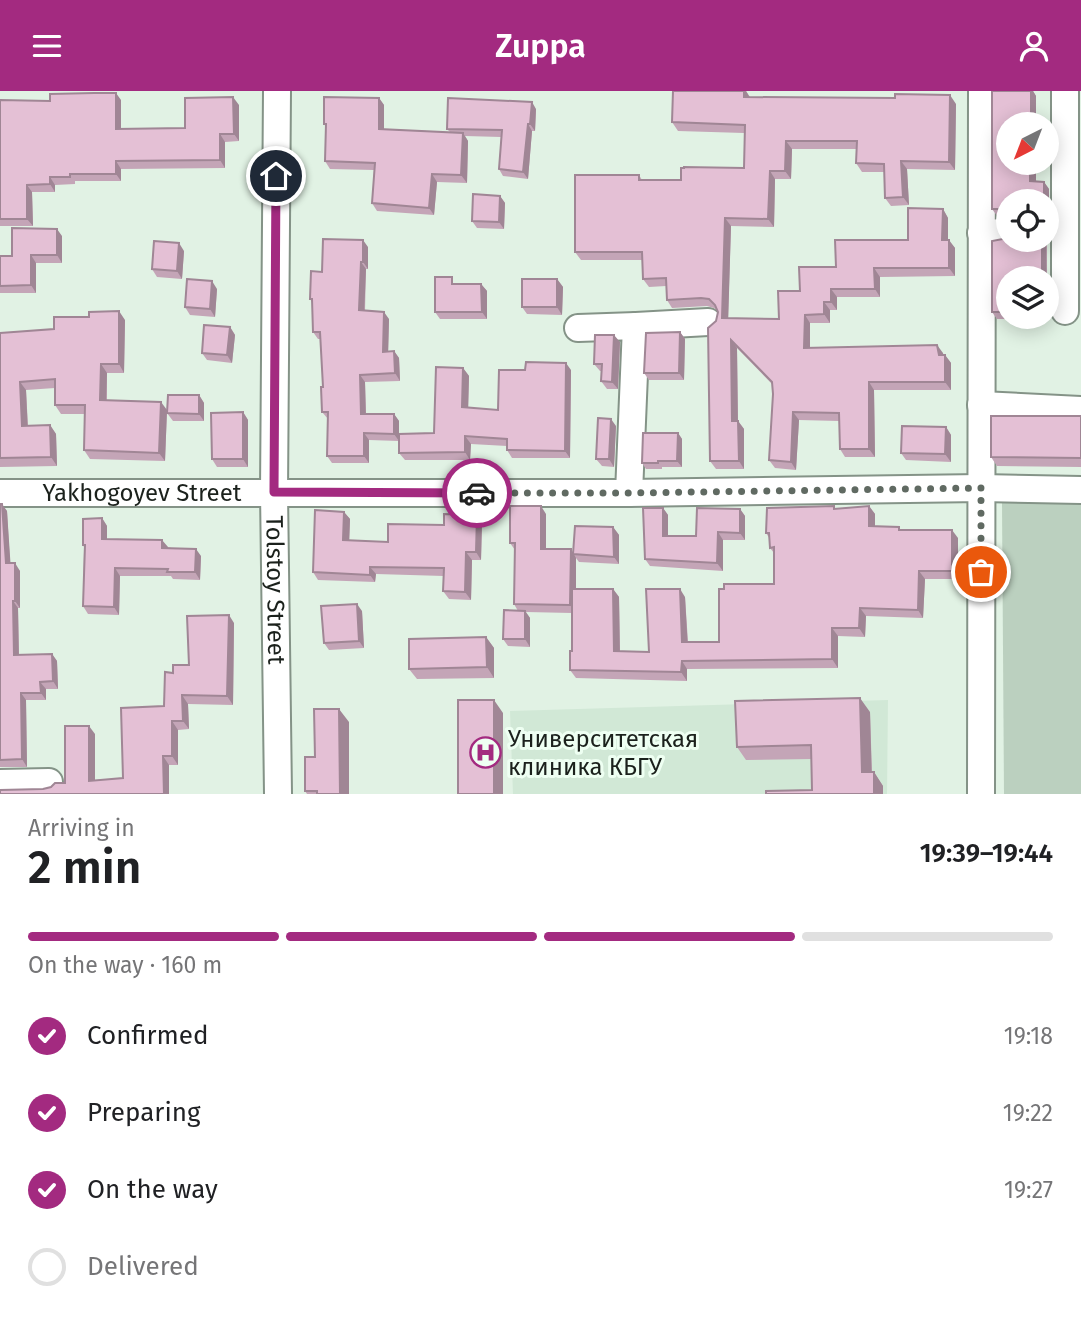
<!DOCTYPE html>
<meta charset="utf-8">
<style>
:root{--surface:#fff;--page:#f6f6f6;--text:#202124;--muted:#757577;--line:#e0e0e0;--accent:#a32a80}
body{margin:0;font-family:"Fira Sans",sans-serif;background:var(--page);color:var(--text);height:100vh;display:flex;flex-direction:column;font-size:26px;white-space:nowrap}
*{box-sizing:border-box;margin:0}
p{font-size:23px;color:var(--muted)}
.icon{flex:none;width:38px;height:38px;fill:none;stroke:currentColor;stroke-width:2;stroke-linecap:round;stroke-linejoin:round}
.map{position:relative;height:703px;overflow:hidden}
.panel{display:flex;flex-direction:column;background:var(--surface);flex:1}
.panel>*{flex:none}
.needle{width:46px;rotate:222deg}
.tools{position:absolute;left:996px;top:21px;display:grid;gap:14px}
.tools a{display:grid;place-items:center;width:63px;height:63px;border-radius:50%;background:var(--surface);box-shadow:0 4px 18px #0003;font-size:35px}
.pin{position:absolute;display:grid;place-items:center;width:60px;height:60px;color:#fff;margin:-30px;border:4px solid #fff;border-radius:50%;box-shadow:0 2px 7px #0007}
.courier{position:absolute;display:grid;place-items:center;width:70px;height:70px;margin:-35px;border:5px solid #a32a80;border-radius:50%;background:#fff;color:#222;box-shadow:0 2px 9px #0007}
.summary em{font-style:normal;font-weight:600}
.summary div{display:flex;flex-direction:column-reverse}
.summary{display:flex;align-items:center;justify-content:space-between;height:119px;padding:0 28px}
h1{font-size:46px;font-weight:600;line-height:52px}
.bar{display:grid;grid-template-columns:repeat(4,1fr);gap:10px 7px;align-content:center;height:84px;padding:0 28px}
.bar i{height:9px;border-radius:5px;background:var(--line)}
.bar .selected{background:var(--accent)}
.bar p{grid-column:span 4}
ol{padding:0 28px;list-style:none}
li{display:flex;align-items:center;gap:21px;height:77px}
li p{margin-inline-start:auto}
li .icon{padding:7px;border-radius:50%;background:var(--accent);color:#fff;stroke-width:4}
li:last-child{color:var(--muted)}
li i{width:38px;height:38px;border:4px solid var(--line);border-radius:50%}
header{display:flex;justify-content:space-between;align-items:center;height:91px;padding:0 28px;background:var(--accent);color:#fff;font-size:32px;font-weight:600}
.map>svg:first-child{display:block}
</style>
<header><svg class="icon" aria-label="menu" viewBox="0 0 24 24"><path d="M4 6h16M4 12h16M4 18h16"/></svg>Zuppa<svg class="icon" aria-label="person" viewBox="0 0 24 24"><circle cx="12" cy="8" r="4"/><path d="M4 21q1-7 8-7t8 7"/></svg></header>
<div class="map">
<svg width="1081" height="703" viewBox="0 0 1081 703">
<rect width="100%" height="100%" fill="#e1f2e4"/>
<path fill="#d1e8d6" d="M888,609L887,703H513L510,620Z"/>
<path fill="#bbd0bf" d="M1002,412H1081V703H1004Z"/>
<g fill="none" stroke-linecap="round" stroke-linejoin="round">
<defs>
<g id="minor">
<path id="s1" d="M277,0L274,401L278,703"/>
<path d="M981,142L1008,141"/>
<path d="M1065,220V0"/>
<path d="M636,235L708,231"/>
<path d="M578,237L636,235L629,402"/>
<path d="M981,314L1081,319"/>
<path id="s2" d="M0,402H629L981,397L1081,399"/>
<path d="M0,692L49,691"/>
<path d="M981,703L982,0"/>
</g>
</defs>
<use href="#minor" stroke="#849387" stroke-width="30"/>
<use href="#minor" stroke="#fff" stroke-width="26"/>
</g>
<path fill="#c4a5b7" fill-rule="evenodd" d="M673,0H746L750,6L956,13L955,79L907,78L909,114L891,115L885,107L884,81H862L856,72L857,58H792L791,88H775L774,136L731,135L728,227L779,228L800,200L836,176L908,149L943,118L948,127V149L955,157V185L880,186V206H837V219H830V232H810V257L937,254L943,264H945L951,272V299H874L875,366H845L840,358L839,330L799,329L796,379L775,377L769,369L773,303L772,293L737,257L738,330L744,338V378H716L710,370L716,230L718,221L717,219L714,217L707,215L672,217L667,209L666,195L649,196L643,188V169H581L575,161L639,84L642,89H681L744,77V42L678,40L672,31Z
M992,0H1033L1036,5V33H1008V72H1036V91H1044L1049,98V126H1047V228H997L992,221V150L1008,147V149H1046V110H1008V125L998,126L992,118ZM1008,187H1046V226H1008Z
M379,7L384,14V38L450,41L447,38L536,18L535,40H532L528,88L503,85L499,78L501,46L465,45L468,50L467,92L437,91L434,124L377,120L372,112L374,79L330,78L325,70L326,36L324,33Z
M0,9L50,10L121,9V38L185,37L239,14V50L225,51V77L121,78V90H75V93L55,94V101H32L33,135H0Z
M500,105L505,112L504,138L477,137L472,130Z
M62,145V172H36V202H0V165H12Z
M368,156V178H366L365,220L389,228L388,260H394L399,267L400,290L365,291L366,323H394L399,330V343L434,342L463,277L469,285L468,317L498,319L571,279L570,367H512L507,359V355L471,353L470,369H405L399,362V350L369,349V372H332L327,365L328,328L322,321L323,296L320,248H318L313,241L312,211L310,208L322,181Z
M184,160L182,188L157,186L152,178Z
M557,188L563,196L562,224L527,223L522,216Z
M481,193L487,200V228H440L435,221Z
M217,198L215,226L190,224L185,216Z
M125,229L124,282H107V309L167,319L165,370L90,368L84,359L85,323H61L55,314V297L26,299L28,335L50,334L56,343L57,375L0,376V242L54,238Z
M230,236L235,244L232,272L207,269L202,262Z
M680,241L685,248L684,289H649L644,282Z
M620,251L618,298H607L601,290L602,280H600L594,273Z
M199,304L204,312V330H173L167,322Z
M243,321L248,329V376H217L212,368Z
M1081,325V376L997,375L991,366Z
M616,335L614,376L602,375L596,368Z
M946,336L951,344V371L906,369L901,362Z
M678,342L682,348V376H662V378H646L642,372Z
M0,413L7,420L10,472L20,480V517H18L19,564L52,563L57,570L58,598H46V609H26L27,676H0Z
M869,415L875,423V435L958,447V488H925L923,527L866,525L865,546L838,545V577L687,578V590L576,587L570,579L572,560V522L526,521L530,527V556L508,555L503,548L518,520L514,513L515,459L510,452L546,423V458L573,461L613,436L619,444V473L579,471L576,467V498H613L619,506L620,560L649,561L685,506L688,551H719L774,493V462L770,457V448L766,442L836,418Z
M663,417L668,424V445H696L740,418L745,425V449H723V480L650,475L645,468Z
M344,421L350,428L349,449L388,451L477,424L482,431L481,469H472L471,509L449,508L443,500L444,485L376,483L375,491L318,489L313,481Z
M102,427L107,435V448L168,456L201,465L200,489L173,488L171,485H120L119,524L88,523L83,515L84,456L83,454Z
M362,520L364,557L329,559L324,552Z
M234,532L233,614L188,613L189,638L178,639V674H169V703H0L43,698L65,692L95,643V689L123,687L164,615L173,582L189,574Z
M486,546L494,557V587L417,588L409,578Z
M870,621L872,681H874L883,695V703H766L812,699V668L746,669L737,656Z
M349,631V703H307L305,700L315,666Z"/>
<path fill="#a08695" d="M744,0H746L750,7L744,6Z
M1031,0H1033L1036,5V33H1031Z
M116,2L121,9V45L116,38Z
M950,4L956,13L955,79L949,71Z
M233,6L239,14V50L234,43Z
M379,7L384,14V46L379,38Z
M532,11L536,18L535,40L530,33Z
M528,33L532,40L528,88L523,81Z
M463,42L468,50L467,92L461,84Z
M220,43L225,51V77L220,69Z
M786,50L792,58L791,88L785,80Z
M116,70L121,78V90L116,83Z
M901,70L907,78L909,114L903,106Z
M1030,72H1036V98L1030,90Z
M770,80L775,88L774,136L768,128Z
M432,83L437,91L434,124L429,117Z
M50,86L55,94V101L50,93Z
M1044,91L1049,98V126L1046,122V110H1044Z
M27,94L32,101L33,135L27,128Z
M500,105L505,112L504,138L499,131Z
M943,118L948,127V157L942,149Z
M1046,125L1047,228L1046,226V187H1042V149H1046Z
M725,127L731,135L728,235L722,227Z
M57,138L62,145V172L57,164Z
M363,149L368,156V178L363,171Z
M949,149L955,157V185L949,177Z
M179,152L184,160L182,188L177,180Z
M31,164L36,172V202L31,194Z
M361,171L366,178L364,226L359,219Z
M874,177L880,186V206L875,198Z
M557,188L563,196L562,224L557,216Z
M212,190L217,198L215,226L210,218Z
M481,193L487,200V228L482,221Z
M831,198L837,206V219L831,211Z
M824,211L830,219V232L824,223Z
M119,220L125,229L124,282L119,273Z
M384,221L389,228L388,268L383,261Z
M805,224L810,232V266L804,257Z
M230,236L235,244L232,272L227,264Z
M680,241L685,248L684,289L679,282Z
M614,244L620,251L618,298L612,291Z
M731,249L737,257L738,339L732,330Z
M937,254L943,262L945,272L939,264Z
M394,260L399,267L400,290L395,282Z
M945,264L951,272V299L945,291Z
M566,272L571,279L570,367L565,360Z
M101,273L107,282L106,317L100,309Z
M463,277L469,285L468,324L462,316Z
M360,284L365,291L366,330L361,323Z
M20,291L26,299L28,343L22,335Z
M869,291L874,299L875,366L869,358Z
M199,304L204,312V330L199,323Z
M161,311L167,319L165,370L159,362Z
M243,321L248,329V376L243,368Z
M793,321L799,329L796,379L791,371Z
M394,323L399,330V350L394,343Z
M611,328L616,335L614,376L609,368Z
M738,330L744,338V378L739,370Z
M50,334L56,343L57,375L51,366Z
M946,336L951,344V371L945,363Z
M364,342L369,349V372L364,365Z
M678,342L682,348V376L677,370Z
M465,345L471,353L470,369L465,361Z
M2,413L7,420L11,480L6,472Z
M541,415L546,423V465L541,458Z
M869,415L875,423V443L869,435Z
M663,417L668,424V452L663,445Z
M740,418L745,425V449L740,442Z
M344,421L350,428L349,457L343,449Z
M477,424L482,431L481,469L476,461Z
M102,427L107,435V455L102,448Z
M613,436L619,444V473L614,466Z
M952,439L958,447V488L952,480Z
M718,441L723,449V480L717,472Z
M162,449L168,456L167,464L162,457Z
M196,458L201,465L200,489L195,481Z
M571,458L576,467V522L570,514Z
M466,461L472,469L471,509L465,501Z
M15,472L20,480V517L15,510Z
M370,476L376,483L375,491L370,484Z
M115,477L120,485L119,524L114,516Z
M919,480L925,488L923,527L918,519Z
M613,498L619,506L620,569L614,560Z
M680,498L685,506L688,559L682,551Z
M13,510L18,517L19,571L14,564Z
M357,513L362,520L364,557L359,550Z
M860,517L866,525L865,546L859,537Z
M525,520L530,527V556L525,548Z
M229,524L234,532L233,614L227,605Z
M832,537L838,545V577L832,568Z
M486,546L494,557V587L487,576Z
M52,563L57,570L58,598L53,590Z
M682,570L687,578V590L681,581Z
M40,591L46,598V609L41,602Z
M21,602L26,609L27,676L22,668Z
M182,604L188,613L189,638L183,630Z
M860,607L870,621L872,695L862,681Z
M494,609L503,622V703H494Z
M339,618L349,631V703H340Z
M172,630L178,639V674L172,665Z
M89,635L95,643V698L89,690Z
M163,665L169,674V703H164Z
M874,681L883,695V703H874Z"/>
<path fill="#e4c0d5" stroke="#a08695" stroke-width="2" d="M673,0H744V6L895,7V3L950,4L949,71L901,70L903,106L885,107L884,73L856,72L857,50H786L785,80H770L768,128L725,127L722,227L779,228L778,200H800L799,176H836L835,149H908V117L943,118L942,149H949V177H874L875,198H831V211H824V223L805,224L804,257L937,254L939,264H945V291H869V358H840L839,322L793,321L791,371L769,369L773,303L772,291L731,249L732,330H738L739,370H710L708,237L716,230L718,221L715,214L709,208L701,207L667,209L666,187L643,188L642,161H575V84H639V89H681V77H684V76L744,77L745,34L672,31Z
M992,0H1031V33H1008V72H1030V90L1044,91V110H1008V119L1003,118H992Z
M94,2H116V38L185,37V7L233,6L234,43H220V69L116,70V83H70V86H50V93L27,94V128H0V9L50,10V3Z
M324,6L379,7V38L463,42L461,84L432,83L429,117L372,112L375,72L325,70L326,33H324Z
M448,7L532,11L530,33H528L523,81L499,78L502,39L447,38Z
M473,103L500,105L499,131L472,130Z
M12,137L57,138V164H31V194L0,195V165H12Z
M1008,147V149H1042V187H1008V221H992V150Z
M323,148L363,149V171H361L359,219L384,221L383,261L394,260L395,282L360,284L361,323H394V343L364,342V365H327L328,321H322L321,296H323L320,241H313L312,208H310L311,180L322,181Z
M154,150L179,152L177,180L152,178Z
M435,186H452V193H481L482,221H435Z
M187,188L212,190L210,218L185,216Z
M522,188H557V216H522Z
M119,220V273H101L100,309L161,311L159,362L84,359L85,314H55V288L20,291L22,335L50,334L51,366L0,367V242L54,238V226H89V221Z
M204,234L230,236L227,264L202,262Z
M680,241L679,282H644L646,242Z
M595,244H614L612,291L601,290L602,273H594Z
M526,271L566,272L565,360L507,359V348L465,345V361L399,362V343L434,342L436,276L463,277L462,316L498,319L499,279H525Z
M168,304H199V323L167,322Z
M243,321V368H212L211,322Z
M991,325H1081V367L991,366Z
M598,327L611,328L609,368H596Z
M902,335L946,336L945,363L901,362Z
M643,342H678L677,370H658V372H642Z
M0,413H2L6,472H15V510H13L14,564L52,563L53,590L40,591L41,602H21L22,668L0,669Z
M510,415H541V458H571L570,514L514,513L515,452H510Z
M834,415V418L869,415V435L899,436V439H952V480H919L918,519L860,517L859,537H832V568L682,570L681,581L570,579V560H572V498H613L614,560L649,561L646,498H680L682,551H719V498H724V493H774V456L770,457L769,442H766L767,417Z
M643,417H663V445H696L697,417L740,418V442L718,441L717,472L645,468Z
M315,419L344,421L343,449L388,451V433L444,434V423L477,424L476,461H466L465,501L443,500L444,477L370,476V484L313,481Z
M102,427V448L162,449V457L196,458L195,481H167L168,478L115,477L114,516L83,515L85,454H83V428Z
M575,435L613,436L614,466L573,463Z
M357,513L359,550L324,552L321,515Z
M504,519L525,520V548H503Z
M229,524L227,605L182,604L183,630H172V665H163L164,703H0V699L43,698L51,696L55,692H65V635H89V690L123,687L121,617L164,615L165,581L173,582V574H189L187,525Z
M486,546L487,576L409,578V548Z
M860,607L862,681H874V703H766V700L812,699L811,654L737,656L735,610Z
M458,609H494V703H458Z
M314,618H339L340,703H317V700H305V666H315Z"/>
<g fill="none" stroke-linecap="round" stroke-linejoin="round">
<path stroke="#606a62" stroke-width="7" stroke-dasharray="0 12.6" d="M477,402H629L981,397V481"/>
<path stroke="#a32a80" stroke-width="9" d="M276,85L274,401L477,402"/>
</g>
<defs>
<symbol id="hospital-ring" viewBox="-11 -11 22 22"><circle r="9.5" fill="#eefff2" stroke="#a32a80" stroke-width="1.5"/><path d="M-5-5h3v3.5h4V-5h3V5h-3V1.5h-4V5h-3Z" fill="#a32a80"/></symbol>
</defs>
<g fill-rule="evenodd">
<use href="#hospital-ring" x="468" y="644" width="35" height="35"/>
</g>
<g text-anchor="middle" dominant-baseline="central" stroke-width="6" stroke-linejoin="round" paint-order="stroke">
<g font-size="24" fill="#1b211c" stroke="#eefff2">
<text stroke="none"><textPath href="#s2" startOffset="142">Yakhogoyev Street</textPath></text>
<text stroke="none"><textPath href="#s1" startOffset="499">Tolstoy Street</textPath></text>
</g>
<g font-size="24" fill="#1b211c" stroke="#eefff2" text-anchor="start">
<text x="508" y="648">Университетская<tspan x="508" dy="28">клиника КБГУ</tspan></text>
</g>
</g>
</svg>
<div class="tools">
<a><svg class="needle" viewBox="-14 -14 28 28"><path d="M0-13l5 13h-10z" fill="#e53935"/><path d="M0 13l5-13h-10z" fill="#757577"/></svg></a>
<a><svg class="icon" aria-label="locate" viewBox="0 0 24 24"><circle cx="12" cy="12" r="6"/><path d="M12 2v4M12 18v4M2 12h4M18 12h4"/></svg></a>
<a><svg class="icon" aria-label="layers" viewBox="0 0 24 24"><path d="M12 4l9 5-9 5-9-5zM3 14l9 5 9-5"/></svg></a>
</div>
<div class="pin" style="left:981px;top:481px;background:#ea580c"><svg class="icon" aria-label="bag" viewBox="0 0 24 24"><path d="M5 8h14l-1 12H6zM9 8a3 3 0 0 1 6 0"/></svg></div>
<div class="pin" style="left:276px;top:85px;background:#1f2937"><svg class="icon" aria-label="home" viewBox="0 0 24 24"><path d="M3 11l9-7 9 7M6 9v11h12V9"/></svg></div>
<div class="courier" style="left:477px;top:402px"><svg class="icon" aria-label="car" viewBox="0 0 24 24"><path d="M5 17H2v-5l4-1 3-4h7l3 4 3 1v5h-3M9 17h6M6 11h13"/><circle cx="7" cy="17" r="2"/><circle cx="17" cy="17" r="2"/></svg></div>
</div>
<section class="panel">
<div class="summary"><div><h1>2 min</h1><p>Arriving in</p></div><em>19:39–19:44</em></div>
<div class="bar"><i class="selected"></i><i class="selected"></i><i class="selected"></i><i></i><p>On the way · 160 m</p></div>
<ol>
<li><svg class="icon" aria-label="check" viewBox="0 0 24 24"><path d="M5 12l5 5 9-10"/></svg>Confirmed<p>19:18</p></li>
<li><svg class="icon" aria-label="check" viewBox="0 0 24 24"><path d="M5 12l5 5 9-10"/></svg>Preparing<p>19:22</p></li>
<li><svg class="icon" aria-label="check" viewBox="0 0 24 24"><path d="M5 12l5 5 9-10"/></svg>On the way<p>19:27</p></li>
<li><i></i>Delivered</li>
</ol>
</section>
